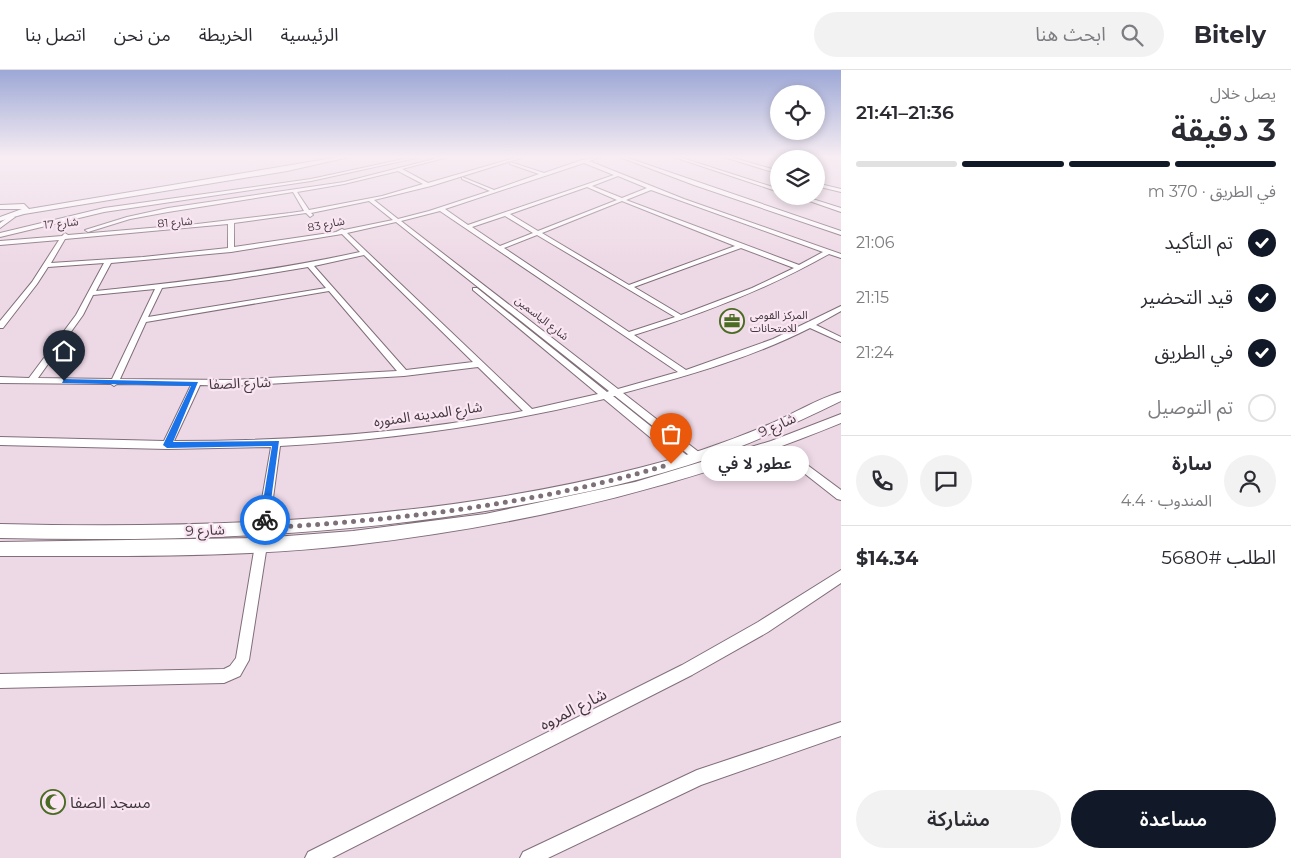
<!DOCTYPE html>
<html lang="ar">
<meta charset="utf-8">
<style>
:root{--surface:#fff;--page:#f2f2f3;--text:#2b2b33;--muted:#7c7c81;--line:#e1e1e2;--accent:#111827}
body{margin:0;font-family:Montserrat,"Noto Sans Arabic",sans-serif;background:var(--page);color:var(--text);direction:rtl;height:100vh;display:flex;flex-direction:column;font-size:19px;white-space:nowrap}
*{box-sizing:border-box;margin:0}
p{font-size:16px;color:var(--muted)}
.icon{flex:none;width:28px;height:28px;fill:none;stroke:currentColor;stroke-width:2;stroke-linecap:round;stroke-linejoin:round}
.map{position:relative;flex:1;overflow:hidden;direction:ltr}
.drawer{display:flex;flex-direction:column;background:var(--surface);width:450px}
.drawer>*{flex:none}
.fabs{position:absolute;left:770px;top:15px;display:grid;gap:10px}
.fabs a{display:grid;place-items:center;width:55px;height:55px;border-radius:50%;background:var(--surface);box-shadow:0 2px 8px #0003;font-size:25px}
.pin{position:absolute;display:grid;place-items:center;width:42px;height:42px;color:#fff;margin:-51px -21px;border-radius:50% 50% 50% 0;rotate:-45deg;box-shadow:0 0 5px #0007}
.pin .icon{rotate:45deg}
.courier{position:absolute;display:grid;place-items:center;width:50px;height:50px;margin:-25px;border:4px solid #1a73e8;border-radius:50%;background:#fff;color:#222;box-shadow:0 1px 6px #0007}
.bubble{position:absolute;height:35px;border-radius:18px;background:var(--surface);box-shadow:0 2px 8px #0003;font-size:16px;font-weight:600;line-height:35px;text-align:center;direction:rtl}
.headline em{font-style:normal;font-weight:600}
.headline div{display:flex;flex-direction:column-reverse}
.headline{display:flex;align-items:center;justify-content:space-between;height:85px;padding:0 15px}
h1{font-size:32px;font-weight:600;line-height:38px}
.bar{display:grid;grid-template-columns:repeat(4,1fr);gap:8px 5px;align-content:center;height:60px;padding:0 15px}
.bar i{height:6px;border-radius:4px;background:var(--line)}
.bar .current{background:var(--accent)}
.bar p{grid-column:span 4}
.line{display:flex;align-items:center;gap:12px;padding:0 15px;border-top:1px solid var(--line)}
.line div{flex:1}
.round{display:grid;place-items:center;flex:none;width:52px;height:52px;border-radius:26px;background:var(--page)}
ol{padding:0 15px;list-style:none}
li{display:flex;align-items:center;gap:15px;height:55px}
li p{margin-inline-start:auto}
li .icon{padding:5px;border-radius:50%;background:var(--accent);color:#fff;stroke-width:4}
li:last-child{color:var(--muted)}
li i{width:28px;height:28px;border:2px solid var(--line);border-radius:50%}
.cta{display:flex;gap:10px;margin-top:auto;padding:10px 15px}
.cta a{flex:1;height:58px;border-radius:30px;background:var(--accent);color:#fff;font-size:20px;font-weight:600;line-height:58px;text-align:center}
.cta a+a{background:var(--page);color:var(--text)}
header{display:flex;align-items:center;gap:30px;box-sizing:border-box;height:70px;padding:0 25px;background:var(--surface);border-bottom:1px solid var(--line)}
header strong{font-size:24px}
nav{display:flex;gap:28px;margin-inline-start:auto;font-size:18px}
.search{width:350px;height:45px;background:var(--page);display:flex;align-items:center;gap:12px;box-sizing:border-box;padding:0 18px;border-radius:28px;color:var(--muted);font-size:19px}
main{display:flex;flex:1;min-height:0}
.map>svg:first-child{display:block}
</style>
<header>
<strong>Bitely</strong>
<div class="search"><svg class="icon" aria-label="search" viewBox="0 0 24 24"><circle cx="10" cy="10" r="6"/><path d="M15 15l6 6"/></svg>ابحث هنا</div>
<nav><a>الرئيسية</a><a>الخريطة</a><a>من نحن</a><a>اتصل بنا</a></nav>
</header>
<main>
<section class="drawer">
<div class="headline"><div><h1>3 دقيقة</h1><p>يصل خلال</p></div><em>21:36–21:41</em></div>
<div class="bar"><i class="current"></i><i class="current"></i><i class="current"></i><i></i><p>في الطريق · 370 m</p></div>
<ol>
<li><svg class="icon" aria-label="check" viewBox="0 0 24 24"><path d="M5 12l5 5 9-10"/></svg>تم التأكيد<p>21:06</p></li>
<li><svg class="icon" aria-label="check" viewBox="0 0 24 24"><path d="M5 12l5 5 9-10"/></svg>قيد التحضير<p>21:15</p></li>
<li><svg class="icon" aria-label="check" viewBox="0 0 24 24"><path d="M5 12l5 5 9-10"/></svg>في الطريق<p>21:24</p></li>
<li><i></i>تم التوصيل</li>
</ol>
<div class="line" style="height:90px"><a class="round"><svg class="icon" aria-label="person" viewBox="0 0 24 24"><circle cx="12" cy="8" r="4"/><path d="M4 21q1-7 8-7t8 7"/></svg></a><div><b>سارة</b><p>المندوب · 4.4</p></div><a class="round"><svg class="icon" aria-label="chat" viewBox="0 0 24 24"><path d="M4 5h16v11H9l-5 4z"/></svg></a><a class="round"><svg class="icon" aria-label="phone" viewBox="0 0 24 24"><path d="M5 4h4l2 5-3 2q2 4 5 5l2-3 5 2v4C11 20 4 13 5 4z"/></svg></a></div>
<div class="line" style="height:65px"><div>الطلب #5680</div><b>$14.34</b></div>
<div class="cta"><a>مساعدة</a><a>مشاركة</a></div>
</section>
<div class="map">
<svg width="841" height="788" viewBox="0 0 841 788">
<rect width="100%" height="100%" fill="#edd8e5"/>
<g fill="none" stroke-linecap="round" stroke-linejoin="round">
<defs>
<path id="minor" d="M413,87H420L311,111L104,142L0,167V163L104,138L311,109Z
M442,87H448L402,99L428,113L518,87H524L431,116L374,130L398,149L429,141L490,121L462,109V107L494,120L539,104L510,94V92L544,103L582,90L601,87L589,91L684,129L841,184V188L829,184C767,219 702,244 634,265L686,300L773,269L841,236V241L816,255L841,267V272L810,258C751,288 687,306 623,323L700,383L702,386L700,389H694L615,326H613L689,387L690,390L689,393H681L604,329C497,355 390,370 280,376L269,458L267,461L263,463L259,461L257,458L271,377L167,379L0,375V367L164,371L191,315L117,314L114,316L111,314L0,313V307L29,308L76,245L104,193L48,197L37,214L3,258H0V251L32,212L59,170L0,175V171L62,166L65,163L68,165L197,154L290,143L304,141L293,122L168,142L130,149L88,162L85,160L127,147L168,138L344,112ZM584,93L614,105L468,155L445,139ZM398,101L423,114L382,126L309,140L297,122L344,114ZM618,106L647,118L622,128L592,116ZM587,117L617,130L538,161L510,144ZM651,120L823,182L799,195L626,130ZM369,131L393,150L344,160L342,159L336,162L234,177V153L306,143L310,147L313,145L311,143ZM622,131L735,176L629,215L542,163ZM440,141L678,302L618,319L401,151ZM505,146L533,163L500,176L472,157ZM396,152L609,321L607,322L477,218H473V220L598,324L532,339L347,163ZM228,154V178L143,187L51,193L65,169ZM342,164L360,182C273,201 185,212 96,221L111,193L231,182ZM537,165L675,247L629,262L504,178ZM741,178L794,198L752,218L681,245L634,217ZM364,185L473,292L406,300L314,196ZM308,197L326,218L148,247L162,218L229,210ZM155,219L112,309L38,308L83,245L93,225ZM329,221L397,301L231,310L120,309L146,252ZM478,297L523,341C408,364 290,371 174,371L200,315L231,316L404,306Z
M620,87H625L841,161V165L694,115Z
M674,87H679L779,119V122Z
M724,87H730L779,101V104Z
M816,113L841,119V122L816,116Z
M795,126H803L841,138V142Z
M10,146L15,147L0,158V153Z
M775,371L841,420V430L837,429L772,378L770,375L772,372Z
M261,470L265,471L267,475L249,590L240,606L224,613L0,618V604L224,599L230,596L236,588L255,475L257,471Z
M841,500V513L768,562L692,605L332,788H305L308,782L682,595L758,552Z
M841,652V666L701,715L548,788H520L523,782L697,700Z"/>
<path id="secondary" d="M339,87H349L287,101L24,144L0,151V147L22,139H0V135L24,134L29,139Z
M841,322V331C798,352 755,372 710,388C649,409 585,423 521,435C349,466 174,472 0,468V454C214,459 431,451 639,398C684,387 728,372 770,354C793,344 817,329 841,322Z
M841,344V353C686,417 520,456 353,475C236,488 117,486 0,486V472L261,468L353,461L485,444L635,412L771,371Z"/>
</defs>
<use href="#minor" stroke="#806e79" stroke-width="2"/>
<use href="#secondary" stroke="#806e79" stroke-width="2"/>
<use href="#minor" fill="#fff" fill-rule="evenodd"/>
<use href="#secondary" fill="#fff" fill-rule="evenodd"/>
</g>
<linearGradient id="sky" x2="0" y2="1"><stop stop-color="#9da8d6"/><stop offset="0.44" stop-color="#f7edf3"/><stop offset="1" stop-color="#f7edf3" stop-opacity="0"/></linearGradient>
<rect width="841" height="197" fill="url(#sky)"/>
<path fill="#1a73e8" d="M64,309L198,312L173,372L279,371L268,453H261L260,450L272,376L167,378L163,375L191,316L62,313Z"/>
<g fill="none" stroke-linecap="round" stroke-linejoin="round">
<path stroke="#7d7078" stroke-width="5" stroke-dasharray="0 9" d="M265,450L263,458C401,450 539,434 671,394"/>
</g>
<defs>
<symbol id="office-ring" viewBox="-11 -11 22 22"><circle r="9.5" fill="#fae5f2" stroke="#4a6b22" stroke-width="1.5"/><path d="M-6-3h4V-5.5h4V-3h4V5H-6ZM-1-4.5V-3h2v-1.5ZM-6 0V1H6V0Z" fill="#4a6b22"/></symbol>
<symbol id="mosque-ring" viewBox="-11 -11 22 22"><circle r="9.5" fill="#fae5f2" stroke="#4a6b22" stroke-width="1.5"/><path d="M3.5-4.9A6 6 0 1 0 3.5 4.9A5 5 0 1 1 3.5-4.9Z" fill="#4a6b22"/></symbol>
</defs>
<g fill-rule="evenodd">
<use href="#office-ring" x="718" y="237" width="28" height="28"/>
<use href="#mosque-ring" x="39" y="718" width="28" height="28"/>
</g>
<g text-anchor="middle" dominant-baseline="central" stroke-width="4.5" stroke-linejoin="round" paint-order="stroke">
<g font-size="11" fill="#41383d" stroke="#fae5f2">
<text transform="translate(175 152) rotate(-5)">شارع 81</text>
<text transform="translate(61 153) rotate(-6)">شارع 17</text>
<text transform="translate(326 154) rotate(-11)">شارع 83</text>
<text transform="translate(542 248) rotate(38)">شارع الياسمين</text>
</g>
<g font-size="11" fill="#41383d" stroke="#fae5f2" text-anchor="start">
<text x="750" y="245">المركز القومى<tspan x="750" dy="13">للامتحانات</tspan></text>
</g>
<g font-size="14" fill="#41383d" stroke="#fae5f2">
<text transform="translate(240 313) rotate(-2)">شارع الصفا</text>
<text transform="translate(428 344) rotate(-8)">شارع المدينه المنوره</text>
<text transform="translate(777 355) rotate(-24)">شارع 9</text>
<text transform="translate(205 460) rotate(-2)">شارع 9</text>
</g>
<g font-size="16" fill="#41383d" stroke="#fae5f2">
<text transform="translate(573 639) rotate(-27)">شارع المروه</text>
</g>
<g font-size="16" fill="#41383d" stroke="#fae5f2" text-anchor="start">
<text x="70" y="732">مسجد الصفا</text>
</g>
</g>
</svg>
<div class="fabs">
<a><svg class="icon" aria-label="locate" viewBox="0 0 24 24"><circle cx="12" cy="12" r="6"/><path d="M12 2v4M12 18v4M2 12h4M18 12h4"/></svg></a>
<a><svg class="icon" aria-label="layers" viewBox="0 0 24 24"><path d="M12 4l9 5-9 5-9-5zM3 14l9 5 9-5"/></svg></a>
</div>
<div class="pin" style="left:671px;top:394px;background:#ea580c"><svg class="icon" aria-label="bag" viewBox="0 0 24 24"><path d="M5 8h14l-1 12H6zM9 8a3 3 0 0 1 6 0"/></svg></div>
<div class="pin" style="left:64px;top:311px;background:#1f2937"><svg class="icon" aria-label="home" viewBox="0 0 24 24"><path d="M3 11l9-7 9 7M6 9v11h12V9"/></svg></div>
<div class="courier" style="left:265px;top:450px"><svg class="icon" aria-label="bike" viewBox="0 0 24 24"><circle cx="6" cy="16" r="4"/><circle cx="18" cy="16" r="4"/><path d="M6 16l4-8h5l3 8M10 8l3 8H6M13 5h3"/></svg></div>
<div class="bubble" style="left:701px;top:376px;width:108px">عطور لا في</div>
</div>
</main>
